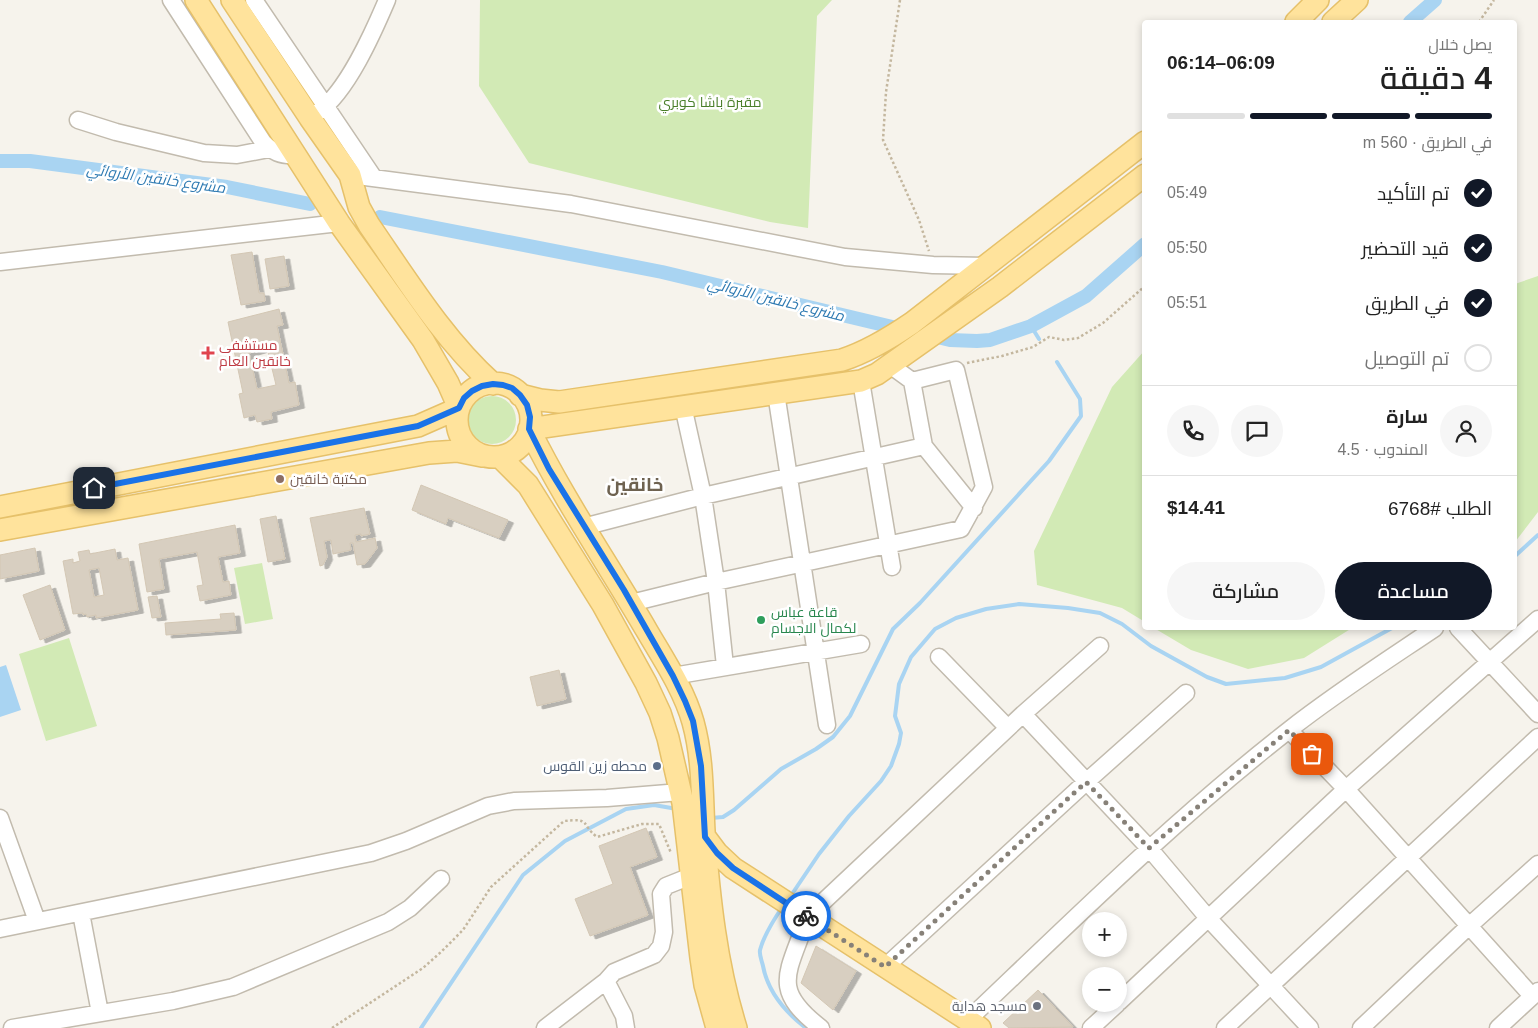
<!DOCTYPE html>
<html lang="ar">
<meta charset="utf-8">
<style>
:root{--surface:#fff;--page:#f6f6f6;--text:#222;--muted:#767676;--line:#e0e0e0;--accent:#111827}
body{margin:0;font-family:Helvetica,Cairo,sans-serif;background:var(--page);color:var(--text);direction:rtl;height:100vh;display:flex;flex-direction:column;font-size:19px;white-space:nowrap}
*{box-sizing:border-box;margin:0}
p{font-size:16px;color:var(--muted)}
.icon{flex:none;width:28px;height:28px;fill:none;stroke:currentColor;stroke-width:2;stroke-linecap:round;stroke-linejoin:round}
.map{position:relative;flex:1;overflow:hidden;direction:ltr}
.details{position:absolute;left:1142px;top:20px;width:375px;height:610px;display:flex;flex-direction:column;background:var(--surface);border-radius:5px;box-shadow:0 2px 8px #0003;direction:rtl}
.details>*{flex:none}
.controls{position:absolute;left:1082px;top:912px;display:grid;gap:10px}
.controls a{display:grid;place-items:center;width:45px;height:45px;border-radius:50%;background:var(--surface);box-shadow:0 2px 8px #0003;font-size:25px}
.pin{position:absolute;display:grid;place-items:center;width:42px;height:42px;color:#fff;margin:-21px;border-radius:10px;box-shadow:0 2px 8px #0006}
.courier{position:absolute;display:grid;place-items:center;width:50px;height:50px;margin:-25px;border:4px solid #1a73e8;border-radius:50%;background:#fff;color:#222;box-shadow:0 1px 6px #0007}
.headline em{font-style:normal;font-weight:600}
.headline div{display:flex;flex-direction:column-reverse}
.headline{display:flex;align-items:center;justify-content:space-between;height:85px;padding:0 25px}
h1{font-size:32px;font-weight:600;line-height:38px}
.bar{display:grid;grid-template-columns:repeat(4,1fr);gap:8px 5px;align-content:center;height:60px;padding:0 25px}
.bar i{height:6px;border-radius:4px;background:var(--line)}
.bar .on{background:var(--accent)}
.bar p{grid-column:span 4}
.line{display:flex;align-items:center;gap:12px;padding:0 25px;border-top:1px solid var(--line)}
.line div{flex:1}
.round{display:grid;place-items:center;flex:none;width:52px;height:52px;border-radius:26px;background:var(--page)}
ol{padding:0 25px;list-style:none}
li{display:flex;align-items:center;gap:15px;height:55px}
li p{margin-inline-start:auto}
li .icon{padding:5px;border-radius:50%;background:var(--accent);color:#fff;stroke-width:4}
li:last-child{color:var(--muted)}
li i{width:28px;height:28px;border:2px solid var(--line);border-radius:50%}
.primary-button{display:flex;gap:10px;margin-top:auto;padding:10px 25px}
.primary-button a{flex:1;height:58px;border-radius:30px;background:var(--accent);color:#fff;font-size:20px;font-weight:600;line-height:58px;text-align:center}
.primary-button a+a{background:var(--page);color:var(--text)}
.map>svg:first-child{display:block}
</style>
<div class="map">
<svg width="1538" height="1028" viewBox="0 0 1538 1028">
<defs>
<filter id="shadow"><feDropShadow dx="5.5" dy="3" stdDeviation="0" flood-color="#0004"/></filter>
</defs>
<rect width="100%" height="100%" fill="#f6f3ec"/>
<path fill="#d2eab5" d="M480,0H832L817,16L808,228L770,222L529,163L479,86Z
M1538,276V512L1515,542V284Z
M1145,350V622L1122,608L1037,585L1034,551L1112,387Z
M468 420a24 24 0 1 1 48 0a24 24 0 1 1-48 0Z
M262,563L273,619L245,624L234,568Z
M1154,628H1352L1304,658L1248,669L1191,650Z
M69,638L97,726L46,741L19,654Z"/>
<path fill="#a9d4f2" d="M6,665L21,710L0,717V667Z"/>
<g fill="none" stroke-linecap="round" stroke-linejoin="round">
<path stroke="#a9d4f2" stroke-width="4" d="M1031,326L1039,339
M1515,556L1538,535
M711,818L723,817L734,810L781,769L816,749L833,737L850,716L893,629L920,603L1049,461L1081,416L1080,399L1057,362
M790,897L819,854L849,816L881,781L891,766L899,744L901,733L895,716L899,684L911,657L935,629L956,618L986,609L1019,604L1068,608L1100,613L1122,624L1151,646L1207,677L1226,684L1285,678L1321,667L1392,628
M781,909C773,921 764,935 760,950C759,955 762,961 763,966C768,993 785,1012 806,1028
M421,1028L523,875L565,841L626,809L654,805L677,809"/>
<path stroke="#a9d4f2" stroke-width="14" d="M1410,22L1435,0
M0,161H30L227,187L310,204
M380,217L662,272L905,330
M929,335L950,340L977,341L990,340L1031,326L1086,296L1145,244"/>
</g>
<path fill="#d8cfc1" stroke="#d3c7b4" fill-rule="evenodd" filter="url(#shadow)" d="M252,252L259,293H264L265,301L241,305L231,255Z
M284,256L289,286L270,289L265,259Z
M279,309L283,325L277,326L289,383L295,382L299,405L271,412L272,419L257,422L255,415L244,418L239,394L243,393L228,322ZM267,348L276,385L257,389L249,353Z
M421,485L508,520L499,538L448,518L446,524L412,510Z
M364,508L370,534L361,536V534L355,535L356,542L375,538L377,548L365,564L357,565L353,543H350L351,550L333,554L331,540L324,541L327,557L323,565L320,566L310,518Z
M276,516L285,559L268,562L260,519Z
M235,525L240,553L218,557L223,582L229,581L231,595L200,601L197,586L203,585L197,552L159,559L164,589L147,592L139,544Z
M35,548L39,571L0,579V555Z
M115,549L117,560L128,558L138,610L96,618V615L87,617L86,614L83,615V613L73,614L63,561L73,559V563L80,561L78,552L89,550L90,554ZM99,568L104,595L94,597L89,570Z
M50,585L65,630L40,640L23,595Z
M157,596L161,617L152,618L148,597Z
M234,613L236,630L166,635L165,623L221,619L220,614Z
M559,670L566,699L537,706L530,677Z
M646,828L657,857L630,867L648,915L590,936L575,899L613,884L599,846Z
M816,946L856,971L833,1010L801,983Z
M1038,990L1073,1027L1009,1028L1003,1023Z"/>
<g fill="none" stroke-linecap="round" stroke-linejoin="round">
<defs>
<path id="minor" d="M171,0L263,142C272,152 281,156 295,155
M254,0L374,178
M318,112C347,92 373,33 387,0
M78,120L116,132L204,153L237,155L269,149
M350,175L571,204L845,257L933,265L987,266
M0,262L339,223
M890,365L912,381L924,446L974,508
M861,381L892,567
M776,393L827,725
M683,406L703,496L716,582L725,666
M583,527L703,496L924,446
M631,603L716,582L961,529L984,487L956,370L912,381
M1458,628L1538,714
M939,657L1008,728
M673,676L861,644
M1023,714L1149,848L1208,918L1310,1028
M1289,730L1346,789L1532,996
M0,818L37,921
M81,913L100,1013
M807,917L1023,714L1100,646
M804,927C786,976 773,991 821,1028
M0,929L371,853L406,841L488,806L514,801L607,798L680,792
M885,967L1086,782L1186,693
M606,981L624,1016L626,1028
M1119,1002L1346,789L1538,619
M968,1020C1072,921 1175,819 1289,730C1336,693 1386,661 1435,628
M12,1028L173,1001L233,987L388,922L410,908L441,879
M545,1028L606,981L614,972L654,955L661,946L664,932L661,894L666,886L691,876
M1091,1028L1117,1004
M1225,1028L1538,737
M1361,1028L1469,926L1538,864
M1498,1028L1538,991"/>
<path id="major" d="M232,0L310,118L350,175L359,207L369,225C407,280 443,339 493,384
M1296,22L1318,0
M1333,22L1357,0
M457 420a37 37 0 1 1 74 0a37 37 0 1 1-74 0Z
M520,395L540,400L559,402L842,360C867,352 890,338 912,323L1145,142
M500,457L528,485L603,605L646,683L660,713L668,738L683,803L701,958L705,985L717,1028
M0,507L418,426L459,408L448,383L423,340L339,223L196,0
M0,530L429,453L457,451L482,456
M705,837L717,853L733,868L980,1028
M736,1028C716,964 709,897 704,831C702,794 703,758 693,722C684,690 664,660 647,631C608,564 564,500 529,429L861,381L877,374L1000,287L1145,175"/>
</defs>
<use href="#minor" stroke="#c2bbae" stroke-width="19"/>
<use href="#major" stroke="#e6c16a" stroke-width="24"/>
<path stroke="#c4b79f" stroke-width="2.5" stroke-dasharray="2.5 2.5" stroke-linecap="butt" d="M900,0L886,92L883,140L919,220L929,251
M1479,22L1494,0
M967,363L1002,356L1033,347L1049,337L1064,340L1078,338L1103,323L1145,286
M332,1028L423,968L441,952L463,930L491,887L564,821C592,818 580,824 597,837L642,824H659L671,853"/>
<use href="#minor" stroke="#fff" stroke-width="16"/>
<use href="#major" stroke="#ffe39c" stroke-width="21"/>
</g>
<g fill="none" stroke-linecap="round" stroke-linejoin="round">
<path stroke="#878178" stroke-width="5" stroke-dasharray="0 9" d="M806,916L885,967L1086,782L1149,848L1289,730L1312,754"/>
<path stroke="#1a73e8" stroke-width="6" d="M94,488L418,426L459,408L464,398L472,391L482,386L493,384L503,385L512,388L520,395L527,405L530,417L529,429L549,469L624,590L673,676L685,701L693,721L701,766L705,837L717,853L733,868L806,916"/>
</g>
<path fill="#e0444e" stroke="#fff" stroke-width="2" d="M205.5 345.5h5v5h5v5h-5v5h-5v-5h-5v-5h5z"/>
<circle fill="#8d6e63" stroke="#fff" stroke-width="2" cx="280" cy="479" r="5"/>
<circle fill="#2e9e5b" stroke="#fff" stroke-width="2" cx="761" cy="620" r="5"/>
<circle fill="#5c6f8a" stroke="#fff" stroke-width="2" cx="657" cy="766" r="5"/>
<circle fill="#6b7280" stroke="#fff" stroke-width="2" cx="1037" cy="1006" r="5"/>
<g text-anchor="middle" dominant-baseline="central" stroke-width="5" stroke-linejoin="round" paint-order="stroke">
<g font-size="14" fill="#4a7f2a" stroke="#fff">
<text x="710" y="102">مقبرة باشا كوبري</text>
</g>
<g font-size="14" fill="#be3a42" stroke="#fff" text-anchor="start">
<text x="219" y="345">مستشفى<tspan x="219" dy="16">خانقين العام</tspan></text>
</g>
<g font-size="14" fill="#785e54" stroke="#fff" text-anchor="start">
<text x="290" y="479">مكتبة خانقين</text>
</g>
<g font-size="14" fill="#27864d" stroke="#fff" text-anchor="start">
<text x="771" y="612">قاعة عباس<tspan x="771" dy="16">لكمال الاجسام</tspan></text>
</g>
<g font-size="14" fill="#4e5e75" stroke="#fff" text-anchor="end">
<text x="647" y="766">محطه زين القوس</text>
</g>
<g font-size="14" fill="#5b616d" stroke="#fff" text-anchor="end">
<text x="1027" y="1006">مسجد هداية</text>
</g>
<g font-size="15" font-style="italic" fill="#2e7ab2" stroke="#fff">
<text transform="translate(156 178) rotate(8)">مشروع خانقين الأروائي</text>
<text transform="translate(776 299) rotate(14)">مشروع خانقين الأروائي</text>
</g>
<g font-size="19" font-weight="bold" fill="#6e6250" stroke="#fff">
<text x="635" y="484">خانقين</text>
</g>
</g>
</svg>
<div class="controls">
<a>+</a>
<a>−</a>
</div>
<div class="pin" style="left:1312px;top:754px;background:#ea580c"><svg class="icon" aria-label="bag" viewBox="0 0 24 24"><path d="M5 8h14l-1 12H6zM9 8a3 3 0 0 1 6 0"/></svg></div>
<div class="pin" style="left:94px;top:488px;background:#1f2937"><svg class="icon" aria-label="home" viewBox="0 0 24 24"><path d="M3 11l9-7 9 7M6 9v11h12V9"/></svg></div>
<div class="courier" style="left:806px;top:916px"><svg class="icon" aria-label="bike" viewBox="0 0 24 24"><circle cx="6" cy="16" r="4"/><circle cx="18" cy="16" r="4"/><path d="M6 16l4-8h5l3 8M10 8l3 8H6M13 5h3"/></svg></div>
<section class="details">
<div class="headline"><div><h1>4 دقيقة</h1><p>يصل خلال</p></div><em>06:09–06:14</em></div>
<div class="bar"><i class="on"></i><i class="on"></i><i class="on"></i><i></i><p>في الطريق · 560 m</p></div>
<ol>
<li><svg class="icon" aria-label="check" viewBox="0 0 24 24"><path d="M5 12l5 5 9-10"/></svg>تم التأكيد<p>05:49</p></li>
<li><svg class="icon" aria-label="check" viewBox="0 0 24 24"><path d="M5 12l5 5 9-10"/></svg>قيد التحضير<p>05:50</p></li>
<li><svg class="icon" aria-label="check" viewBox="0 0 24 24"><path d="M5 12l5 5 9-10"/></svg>في الطريق<p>05:51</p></li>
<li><i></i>تم التوصيل</li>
</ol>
<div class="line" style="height:90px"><a class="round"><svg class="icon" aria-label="person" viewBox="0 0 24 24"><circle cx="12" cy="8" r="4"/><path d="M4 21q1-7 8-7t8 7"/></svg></a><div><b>سارة</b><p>المندوب · 4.5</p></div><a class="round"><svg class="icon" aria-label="chat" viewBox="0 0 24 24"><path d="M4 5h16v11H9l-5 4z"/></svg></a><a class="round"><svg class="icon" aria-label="phone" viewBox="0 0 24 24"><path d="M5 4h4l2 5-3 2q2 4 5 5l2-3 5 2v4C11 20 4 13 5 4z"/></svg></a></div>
<div class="line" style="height:65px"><div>الطلب #6768</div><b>$14.41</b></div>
<div class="primary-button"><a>مساعدة</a><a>مشاركة</a></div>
</section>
</div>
